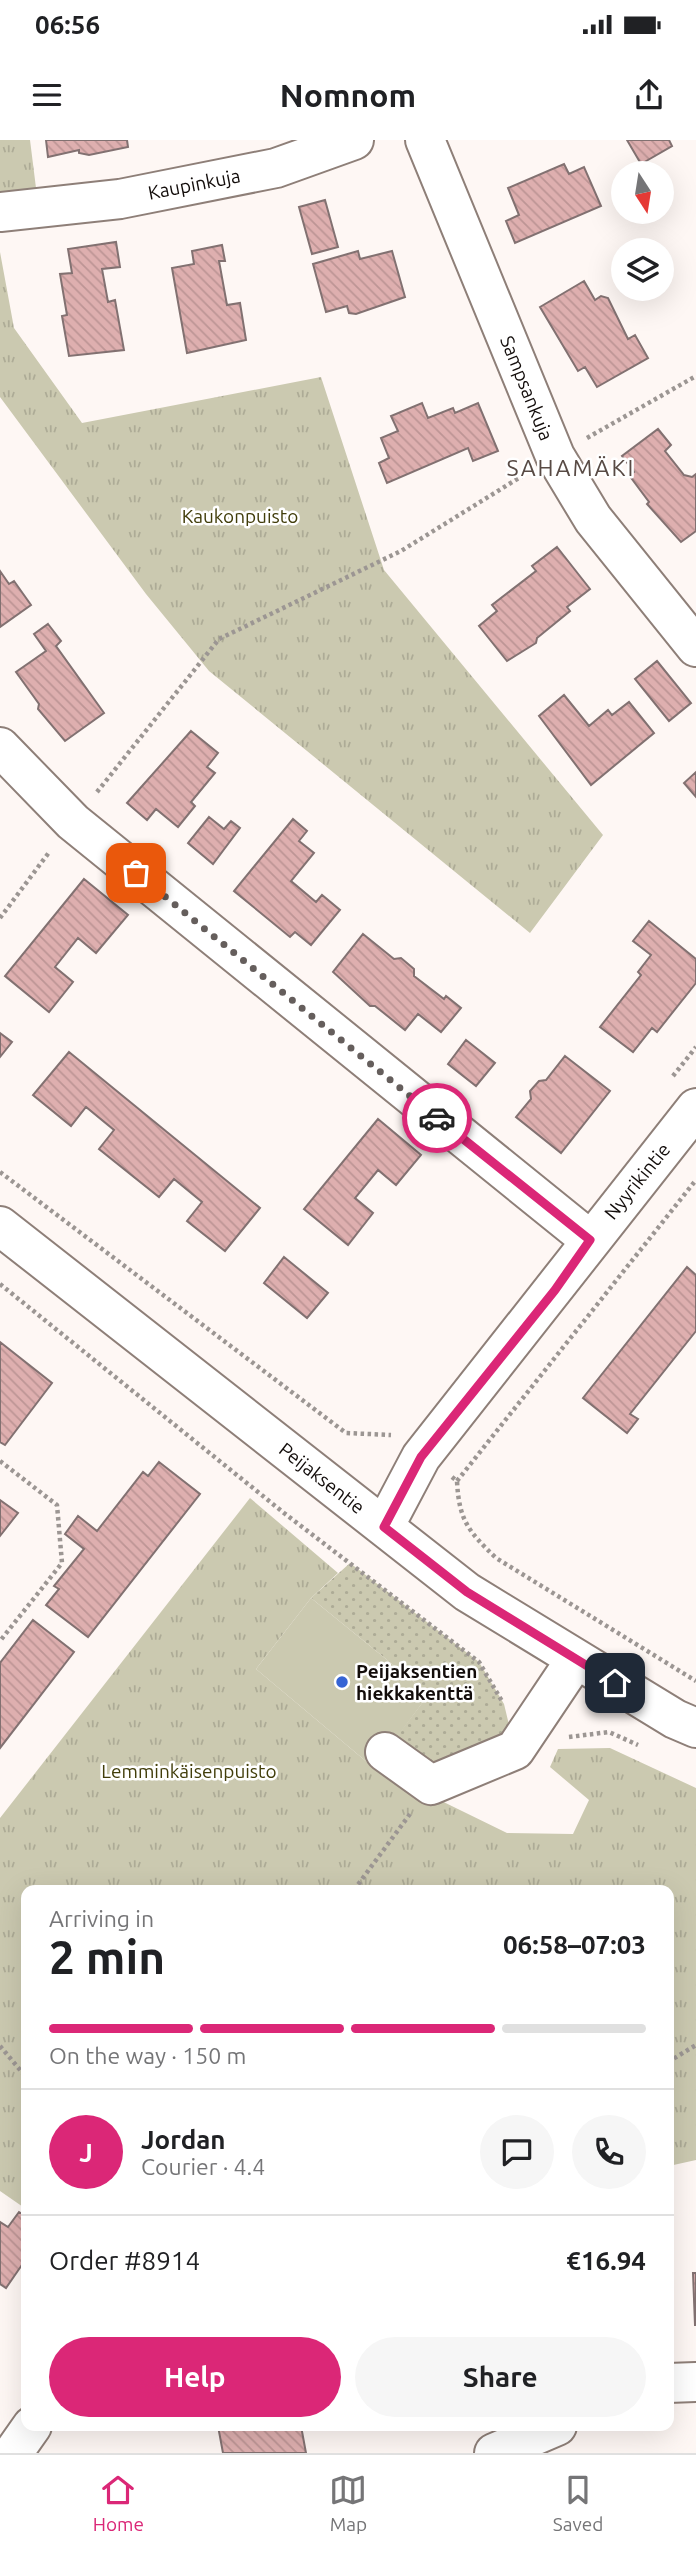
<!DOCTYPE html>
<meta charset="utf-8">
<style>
:root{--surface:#fff;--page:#f6f6f6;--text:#202124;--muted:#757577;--line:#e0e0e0;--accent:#db2777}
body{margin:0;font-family:Ubuntu,sans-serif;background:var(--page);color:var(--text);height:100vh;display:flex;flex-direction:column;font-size:26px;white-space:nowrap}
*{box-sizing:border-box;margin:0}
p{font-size:23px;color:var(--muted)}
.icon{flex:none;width:38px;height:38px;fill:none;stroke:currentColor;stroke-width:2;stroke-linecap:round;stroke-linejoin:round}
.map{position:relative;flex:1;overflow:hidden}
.side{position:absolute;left:21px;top:1745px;width:653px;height:546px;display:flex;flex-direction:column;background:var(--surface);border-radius:14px;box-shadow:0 7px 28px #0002}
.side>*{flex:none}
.needle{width:46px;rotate:168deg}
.buttons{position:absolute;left:611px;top:21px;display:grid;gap:14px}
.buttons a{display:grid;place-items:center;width:63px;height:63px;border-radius:50%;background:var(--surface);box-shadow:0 7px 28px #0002;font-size:35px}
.pin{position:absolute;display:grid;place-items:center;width:60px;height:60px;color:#fff;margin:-30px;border-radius:14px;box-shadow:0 4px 10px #0006}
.courier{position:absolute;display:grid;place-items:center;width:70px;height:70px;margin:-35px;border:5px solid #db2777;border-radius:50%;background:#fff;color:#222;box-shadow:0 2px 9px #0007}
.head em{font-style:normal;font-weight:600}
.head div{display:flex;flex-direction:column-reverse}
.head{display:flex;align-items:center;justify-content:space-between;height:119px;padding:0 28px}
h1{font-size:46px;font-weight:600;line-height:52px}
.bar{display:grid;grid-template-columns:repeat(4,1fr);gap:10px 7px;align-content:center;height:84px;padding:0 28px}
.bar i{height:9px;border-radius:5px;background:var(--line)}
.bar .active{background:var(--accent)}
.bar p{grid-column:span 4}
.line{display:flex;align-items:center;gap:18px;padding:0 28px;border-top:2px solid var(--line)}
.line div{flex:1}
.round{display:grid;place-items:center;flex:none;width:74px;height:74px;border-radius:37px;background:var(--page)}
.primary-button{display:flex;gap:14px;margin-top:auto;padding:14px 28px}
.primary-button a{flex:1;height:80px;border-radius:42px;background:var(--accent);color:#fff;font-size:28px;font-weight:600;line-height:80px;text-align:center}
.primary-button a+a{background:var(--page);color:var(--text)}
.status{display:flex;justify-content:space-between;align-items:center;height:49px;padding:0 35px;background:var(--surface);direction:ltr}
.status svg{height:19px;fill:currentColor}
header{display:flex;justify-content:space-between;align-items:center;height:91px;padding:0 28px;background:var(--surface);font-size:32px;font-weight:600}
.dock{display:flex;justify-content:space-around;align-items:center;height:98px;border-top:2px solid var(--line);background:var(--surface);font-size:19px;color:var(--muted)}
.dock a{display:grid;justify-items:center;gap:4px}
.dock .active{color:var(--accent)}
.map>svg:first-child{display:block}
</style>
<div class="status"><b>06:56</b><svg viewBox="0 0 49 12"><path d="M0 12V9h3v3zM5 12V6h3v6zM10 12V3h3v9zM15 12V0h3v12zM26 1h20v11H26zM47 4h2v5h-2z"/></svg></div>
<header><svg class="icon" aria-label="menu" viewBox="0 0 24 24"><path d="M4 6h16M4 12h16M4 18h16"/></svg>Nomnom<svg class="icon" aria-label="share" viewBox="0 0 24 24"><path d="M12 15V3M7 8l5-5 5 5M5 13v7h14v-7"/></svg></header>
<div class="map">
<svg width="696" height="2313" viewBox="0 0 696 2313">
<defs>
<pattern id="grass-dots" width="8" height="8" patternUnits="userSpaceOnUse" patternTransform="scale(1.75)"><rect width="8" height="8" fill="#cbc9b0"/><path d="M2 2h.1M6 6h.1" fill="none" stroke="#adab96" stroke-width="1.8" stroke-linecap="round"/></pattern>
<pattern id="park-tufts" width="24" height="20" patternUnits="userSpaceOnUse" patternTransform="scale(1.75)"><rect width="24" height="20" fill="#cbc9b0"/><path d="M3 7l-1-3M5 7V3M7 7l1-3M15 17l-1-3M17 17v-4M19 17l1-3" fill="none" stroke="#adab96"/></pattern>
<pattern id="building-back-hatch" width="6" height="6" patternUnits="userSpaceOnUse" patternTransform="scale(1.75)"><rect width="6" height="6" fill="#deafaf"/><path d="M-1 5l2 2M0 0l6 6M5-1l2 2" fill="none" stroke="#bd9595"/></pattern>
</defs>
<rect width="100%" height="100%" fill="#fef7f4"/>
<path fill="url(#grass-dots)" d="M350,1423L479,1522L504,1564L515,1610L431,1645L385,1612L429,1554L311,1458Z"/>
<path fill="url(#park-tufts)" d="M0,0H30L36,48L0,52Z
M0,112L14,188L82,283L321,237L384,430L603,695L530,793L209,531L146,454L0,257Z
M250,1358L338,1433L311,1458L256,1529L374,1628L507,1693L573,1694L589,1660L550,1627L558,1609L610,1608L696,1648V2020L669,2026L668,1750H26V2069L0,2051V1678Z"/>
<path fill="#cbc9b0" d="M311,1458L429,1554L374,1628L256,1529Z"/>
<path fill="url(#building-back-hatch)" stroke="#827171" stroke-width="2" d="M46,0H127L128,7L89,15L79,13V10L48,17Z
M627,0H669L672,6L641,24Z
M564,24L569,34L584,27L601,66L515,103L506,81L519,75L508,48Z
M325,60L338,107L312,114L299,67Z
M116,102L120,127L102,129L108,162L115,160L124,210L69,216L62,176L67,175L60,134L72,133L68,109Z
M222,105L225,121H219L227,165L240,163L246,200L187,213L172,128L194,124L192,111Z
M358,111L360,119L392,111L405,157L356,174L349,173L347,166L326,172L313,124Z
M584,141L595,160L601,156L608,158L628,199L635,195L648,218L597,247L585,227L578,231L540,167Z
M422,263L428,278L453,268L455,273L478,263L498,311L473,321L468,308L387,343L379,323L389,318L381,298L398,291L391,276Z
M658,289L671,305L665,311L684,335L692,337L696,334V391L681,402L647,364L649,362L629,335L634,332L622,316Z
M557,407L590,449L567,467L570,471L537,498L536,503L507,521L479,486L497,471L492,465L536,431L532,426Z
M0,431L9,444L14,441L31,465L0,487Z
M48,484L61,501L56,506L104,573L65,601L38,569L39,564L16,532L46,511L34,494Z
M657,521L691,563L669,581L635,539Z
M564,555L589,586L608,570L612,575L629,562L654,593L591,645L539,576Z
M191,591L218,613L207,627L215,633L191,662L195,666L178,687L156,669L147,680L127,663Z
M696,632V657L684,643Z
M209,677L224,689L231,681L240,688L213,724L188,703Z
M293,679L307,691L299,701L314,713L291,741L316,762L322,755L340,770L311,805L295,792L290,797L234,751Z
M84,739L128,775L96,813L78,798L55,827L73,842L49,872L5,836Z
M649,781L696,819V843L657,892L652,888L633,912L600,887L641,835L638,832L651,815L633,801Z
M363,794L394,819L401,818L414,829V836L444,859L446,856L461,868L441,892L418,874L405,890L375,866H370L333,832Z
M0,893L12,902L0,917Z
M466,900L495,923L476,946L448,924Z
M69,912L260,1068L225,1111L187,1081L202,1062L174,1039L159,1057L99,1009L114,990L86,967L71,986L33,955Z
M565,916L610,951L561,1013L516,977L531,959L530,951L539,941L546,940Z
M378,979L421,1015L396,1045L378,1030L355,1058L373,1073L348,1105L304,1069Z
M284,1117L328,1153L307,1178L264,1143Z
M687,1127L696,1135V1191L630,1274L638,1279L627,1293L583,1258Z
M0,1202L52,1243L5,1305L0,1302Z
M159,1322L200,1354L88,1497L46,1465L59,1449L54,1446L84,1409L65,1394L78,1376L97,1391L143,1332L148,1336Z
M0,1360L18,1373L0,1396Z
M33,1480L74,1512L0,1608V1523Z
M19,2072L26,2076V2119L6,2148L0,2144V2082L8,2087Z
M693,2133H696V2185H695Z
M218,2286H301L306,2313H223Z"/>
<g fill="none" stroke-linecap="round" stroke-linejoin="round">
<defs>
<path id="minor" d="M425,0L555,316L593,379L696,507
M0,72L120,59L276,28L354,0
M0,607L73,682L590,1100
M0,1086L467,1452L675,1579L696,1588
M384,1387L421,1317L696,968
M385,1612L431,1645L515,1610L576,1519
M668,2243L696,2242
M13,2313L32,2286
M494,2313L557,2286"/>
</defs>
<use href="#minor" stroke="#8e7f78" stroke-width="42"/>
<path stroke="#9c9693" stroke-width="4.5" stroke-dasharray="3.5 3.5" stroke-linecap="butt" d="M587,298L696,236
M97,652L219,499L401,411L522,336
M0,778L50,711
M673,936L696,907
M0,1032L346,1293L391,1295
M0,1144L284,1373L479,1522L503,1563
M0,1321L57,1365L62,1423L0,1501
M452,1337L457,1341C459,1380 468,1391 496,1418L696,1541
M457,1341L696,1040
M569,1597L609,1592L638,1605
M354,1750L410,1674
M0,1906L26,1937
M668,1922L696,1905"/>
<use href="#minor" stroke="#fff" stroke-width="38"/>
</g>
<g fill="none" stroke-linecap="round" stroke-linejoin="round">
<path stroke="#655e5c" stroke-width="7" stroke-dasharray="0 12.6" d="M136,733L437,978"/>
<path stroke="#db2777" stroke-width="9" d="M437,978L590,1100L555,1150L421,1317L384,1387L467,1452L615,1543"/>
</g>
<circle fill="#3664d4" stroke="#fff" stroke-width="2.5" cx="342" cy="1542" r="7"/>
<g text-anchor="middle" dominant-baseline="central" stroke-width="5" stroke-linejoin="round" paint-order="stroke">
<g font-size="19" fill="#120c0a" stroke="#fff">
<text transform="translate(194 44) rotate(-11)">Kaupinkuja</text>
<text transform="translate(527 248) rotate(68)">Sampsankuja</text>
<text transform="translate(637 1041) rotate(-51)">Nyyrikintie</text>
<text transform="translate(322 1338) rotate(38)">Peijaksentie</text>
</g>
<g font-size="19" fill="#413d0a" stroke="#fff">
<text x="240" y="376">Kaukonpuisto</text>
<text x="189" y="1631">Lemminkäisenpuisto</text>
</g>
<g font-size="19" font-weight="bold" fill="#120c0a" stroke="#fff" text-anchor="start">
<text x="356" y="1531">Peijaksentien<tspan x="356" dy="22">hiekkakenttä</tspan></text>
</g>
<g font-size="23" letter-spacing="2" fill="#584a44" stroke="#fff">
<text x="571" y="327">SAHAMÄKI</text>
</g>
</g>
</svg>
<div class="buttons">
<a><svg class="needle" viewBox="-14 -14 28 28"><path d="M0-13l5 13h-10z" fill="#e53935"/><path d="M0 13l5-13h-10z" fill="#757577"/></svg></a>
<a><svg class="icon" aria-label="layers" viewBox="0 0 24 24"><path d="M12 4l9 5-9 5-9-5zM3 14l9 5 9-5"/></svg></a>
</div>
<div class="pin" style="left:136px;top:733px;background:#ea580c"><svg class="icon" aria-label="bag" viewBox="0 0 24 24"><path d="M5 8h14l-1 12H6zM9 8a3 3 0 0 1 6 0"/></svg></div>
<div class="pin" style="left:615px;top:1543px;background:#1f2937"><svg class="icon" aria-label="home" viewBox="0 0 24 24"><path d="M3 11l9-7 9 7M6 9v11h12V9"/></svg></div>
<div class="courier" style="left:437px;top:978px"><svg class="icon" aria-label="car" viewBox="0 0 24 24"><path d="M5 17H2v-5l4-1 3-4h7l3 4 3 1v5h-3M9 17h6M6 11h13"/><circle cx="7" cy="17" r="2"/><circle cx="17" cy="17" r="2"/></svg></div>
<section class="side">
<div class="head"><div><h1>2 min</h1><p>Arriving in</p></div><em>06:58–07:03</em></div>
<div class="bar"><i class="active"></i><i class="active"></i><i class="active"></i><i></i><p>On the way · 150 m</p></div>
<div class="line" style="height:126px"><b class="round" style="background:var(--accent);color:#fff">J</b><div><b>Jordan</b><p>Courier · 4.4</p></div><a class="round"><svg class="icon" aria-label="chat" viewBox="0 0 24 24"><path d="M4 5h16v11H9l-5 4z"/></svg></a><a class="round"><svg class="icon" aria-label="phone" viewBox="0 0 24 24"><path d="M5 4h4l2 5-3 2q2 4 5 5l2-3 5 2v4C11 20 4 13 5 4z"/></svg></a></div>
<div class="line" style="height:91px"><div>Order #8914</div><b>€16.94</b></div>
<div class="primary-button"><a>Help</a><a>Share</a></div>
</section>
</div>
<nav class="dock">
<a class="active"><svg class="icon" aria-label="home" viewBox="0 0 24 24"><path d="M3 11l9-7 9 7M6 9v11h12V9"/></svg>Home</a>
<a><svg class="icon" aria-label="map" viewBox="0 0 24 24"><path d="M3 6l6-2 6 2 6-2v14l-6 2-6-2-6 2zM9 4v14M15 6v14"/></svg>Map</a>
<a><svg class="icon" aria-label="saved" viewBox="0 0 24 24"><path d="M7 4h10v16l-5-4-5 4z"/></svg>Saved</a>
</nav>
